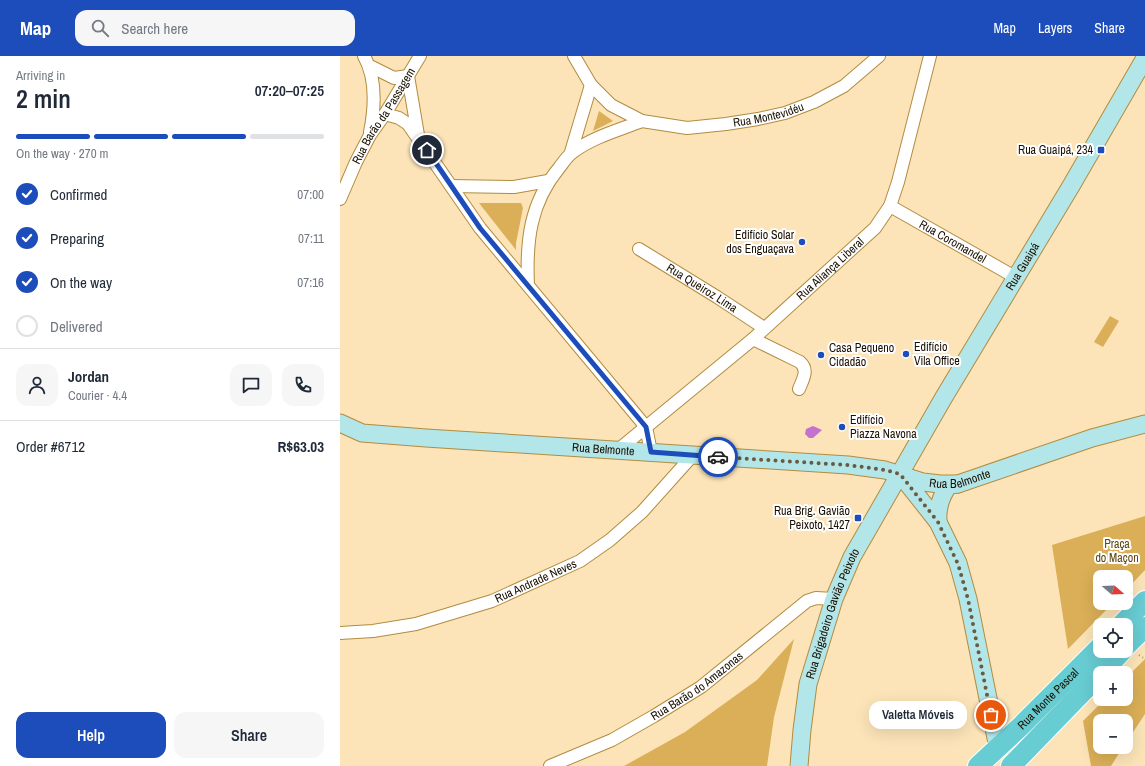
<!DOCTYPE html>
<meta charset="utf-8">
<style>
:root{--surface:#fff;--page:#f6f6f7;--text:#1f2937;--muted:#747a83;--line:#e0e1e3;--accent:#1d4dba}
body{margin:0;font-family:"Archivo Narrow",sans-serif;background:var(--page);color:var(--text);height:100vh;display:flex;flex-direction:column;font-size:15px;white-space:nowrap}
*{box-sizing:border-box;margin:0}
p{font-size:13px;color:var(--muted)}
.icon{flex:none;width:22px;height:22px;fill:none;stroke:currentColor;stroke-width:2;stroke-linecap:round;stroke-linejoin:round}
.map{position:relative;flex:1;overflow:hidden}
.side{display:flex;flex-direction:column;background:var(--surface);width:340px}
.side>*{flex:none}
.needle{width:26px;rotate:109deg}
.buttons{position:absolute;left:753px;top:514px;display:grid;gap:8px}
.buttons a{display:grid;place-items:center;width:40px;height:40px;border-radius:8px;background:var(--surface);box-shadow:0 4px 16px #0002;font-size:20px}
.pin{position:absolute;display:grid;place-items:center;width:34px;height:34px;color:#fff;margin:-17px;border:2px solid #fff;border-radius:50%;box-shadow:0 1px 4px #0007}
.courier{position:absolute;display:grid;place-items:center;width:40px;height:40px;margin:-20px;border:3px solid #1d4dba;border-radius:50%;background:#fff;color:#222;box-shadow:0 1px 5px #0007}
.bubble{position:absolute;height:28px;border-radius:12px;background:var(--surface);box-shadow:0 4px 16px #0002;font-size:13px;font-weight:600;line-height:28px;text-align:center}
.overview em{font-style:normal;font-weight:600}
.overview div{display:flex;flex-direction:column-reverse}
.overview{display:flex;align-items:center;justify-content:space-between;height:68px;padding:0 16px}
h1{font-size:26px;font-weight:600;line-height:30px}
.bar{display:grid;grid-template-columns:repeat(4,1fr);gap:6px 4px;align-content:center;height:48px;padding:0 16px}
.bar i{height:5px;border-radius:3px;background:var(--line)}
.bar .current{background:var(--accent)}
.bar p{grid-column:span 4}
.line{display:flex;align-items:center;gap:10px;padding:0 16px;border-top:1px solid var(--line)}
.line div{flex:1}
.round{display:grid;place-items:center;flex:none;width:42px;height:42px;border-radius:12px;background:var(--page)}
ol{padding:0 16px;list-style:none}
li{display:flex;align-items:center;gap:12px;height:44px}
li p{margin-inline-start:auto}
li .icon{padding:4px;border-radius:50%;background:var(--accent);color:#fff;stroke-width:4}
li:last-child{color:var(--muted)}
li i{width:22px;height:22px;border:2px solid var(--line);border-radius:50%}
.primary-button{display:flex;gap:8px;margin-top:auto;padding:8px 16px}
.primary-button a{flex:1;height:46px;border-radius:12px;background:var(--accent);color:#fff;font-size:16px;font-weight:600;line-height:46px;text-align:center}
.primary-button a+a{background:var(--page);color:var(--text)}
header{display:flex;align-items:center;gap:24px;box-sizing:border-box;height:56px;padding:0 20px;background:var(--accent);color:#fff}
header strong{font-size:19px}
nav{display:flex;gap:22px;margin-inline-start:auto;font-size:14px}
.search{width:280px;height:36px;background:var(--page);display:flex;align-items:center;gap:10px;box-sizing:border-box;padding:0 14px;border-radius:12px;color:var(--muted);font-size:15px}
main{display:flex;flex:1;min-height:0}
.map>svg:first-child{display:block}
</style>
<header>
<strong>Map</strong>
<div class="search"><svg class="icon" aria-label="search" viewBox="0 0 24 24"><circle cx="10" cy="10" r="6"/><path d="M15 15l6 6"/></svg>Search here</div>
<nav><a>Map</a><a>Layers</a><a>Share</a></nav>
</header>
<main>
<section class="side">
<div class="overview"><div><h1>2 min</h1><p>Arriving in</p></div><em>07:20–07:25</em></div>
<div class="bar"><i class="current"></i><i class="current"></i><i class="current"></i><i></i><p>On the way · 270 m</p></div>
<ol>
<li><svg class="icon" aria-label="check" viewBox="0 0 24 24"><path d="M5 12l5 5 9-10"/></svg>Confirmed<p>07:00</p></li>
<li><svg class="icon" aria-label="check" viewBox="0 0 24 24"><path d="M5 12l5 5 9-10"/></svg>Preparing<p>07:11</p></li>
<li><svg class="icon" aria-label="check" viewBox="0 0 24 24"><path d="M5 12l5 5 9-10"/></svg>On the way<p>07:16</p></li>
<li><i></i>Delivered</li>
</ol>
<div class="line" style="height:72px"><a class="round"><svg class="icon" aria-label="person" viewBox="0 0 24 24"><circle cx="12" cy="8" r="4"/><path d="M4 21q1-7 8-7t8 7"/></svg></a><div><b>Jordan</b><p>Courier · 4.4</p></div><a class="round"><svg class="icon" aria-label="chat" viewBox="0 0 24 24"><path d="M4 5h16v11H9l-5 4z"/></svg></a><a class="round"><svg class="icon" aria-label="phone" viewBox="0 0 24 24"><path d="M5 4h4l2 5-3 2q2 4 5 5l2-3 5 2v4C11 20 4 13 5 4z"/></svg></a></div>
<div class="line" style="height:52px"><div>Order #6712</div><b>R$63.03</b></div>
<div class="primary-button"><a>Help</a><a>Share</a></div>
</section>
<div class="map">
<svg width="805" height="710" viewBox="0 0 805 710">
<rect width="100%" height="100%" fill="#fce4b8"/>
<path fill="#daaf57" d="M259,55L273,65L253,75Z
M139,147H181L183,152L176,187V194Z
M770,260L779,265L763,291L754,286Z
M805,460V514L786,534V521H760V547H773L728,593L712,489Z
M454,583L434,661L427,710H284L345,676L417,624Z
M805,603V658L786,687V665H760V691H783L771,710H751L743,665L765,643H786V622Z"/>
<path fill="#c472cd" d="M473,370L482,374L473,382H469L465,378L466,373Z"/>
<g fill="none" stroke-linecap="round" stroke-linejoin="round">
<defs>
<g id="street">
<path d="M24,0C37,23 35,51 30,76"/>
<path id="s1" d="M234,0L251,29L271,49L302,65L347,72L386,68L418,63L445,57L474,46L504,30L539,0"/>
<path d="M30,10L54,22L68,20"/>
<path d="M68,20L78,79"/>
<path d="M45,58L59,62L68,68L140,172L306,371"/>
<path d="M231,96L251,29"/>
<path d="M111,130L174,131L208,125"/>
<path id="s2" d="M0,143L16,106L30,79L45,58L80,0"/>
<path id="s3" d="M550,150L675,221"/>
<path id="s4" d="M299,193L377,241L424,272"/>
<path d="M188,229C186,185 190,147 219,112C223,107 227,100 233,96C253,81 279,74 302,65"/>
<path d="M413,283L460,306C469,314 463,323 459,333"/>
<path d="M306,371L311,396"/>
<path id="s5" d="M278,394L413,283L535,172L550,150L558,126L590,0"/>
<path id="s6" d="M0,577L33,575L76,568L152,545L240,505L270,484L302,456L353,399"/>
<path id="s7" d="M210,710L272,684L314,660L361,631L467,545L476,542L494,543"/>
</g>
<g id="secondary">
<path id="s8" d="M0,367L22,377L86,382L508,409L545,414L583,426L600,428H618L752,382L805,368"/>
<path d="M560,418L598,466L618,507L628,543L658,692"/>
<path d="M598,466C597,452 600,441 609,429L618,428"/>
<path id="s9" d="M459,710L462,674L468,628L494,543L512,501L604,341L731,130L805,2"/>
</g>
<g id="primary">
<path d="M781,569L805,545"/>
<path d="M786,590L805,571"/>
<path d="M761,617L782,595"/>
<path id="s10" d="M638,710L681,670L760,591"/>
<path d="M671,710L760,618"/>
</g>
</defs>
<use href="#street" stroke="#b18c40" stroke-width="14"/>
<use href="#secondary" stroke="#b18c40" stroke-width="19"/>
<use href="#primary" stroke="#fff" stroke-width="22"/>
<path stroke="#a79473" stroke-width="2" stroke-dasharray="1 3" stroke-linecap="butt" d="M799,599L805,603"/>
<use href="#street" stroke="#fff" stroke-width="12"/>
<use href="#secondary" stroke="#b3e6e9" stroke-width="17"/>
<use href="#primary" stroke="#68cdd3" stroke-width="20"/>
</g>
<g fill="none" stroke-linecap="round" stroke-linejoin="round">
<path stroke="#695a40" stroke-width="4" stroke-dasharray="0 7.2" d="M378,401L508,409L545,414L560,418L598,466L618,508L628,543L651,659"/>
<path stroke="#1d4dba" stroke-width="5" d="M87,94L140,172L306,371L311,396L378,401"/>
</g>
<g fill="#1d4dba" stroke="#fff" stroke-width="1.5">
<rect x="757" y="90" width="8" height="8" rx="2"/>
<circle cx="462" cy="186" r="4"/>
<circle cx="566" cy="298" r="4"/>
<circle cx="481" cy="299" r="4"/>
<circle cx="502" cy="371" r="4"/>
<rect x="514" y="458" width="8" height="8" rx="2"/>
</g>
<g text-anchor="middle" dominant-baseline="central" stroke-width="4" stroke-linejoin="round" paint-order="stroke">
<g font-size="12" fill="#1a0f00" stroke="#fff">
<text stroke="none"><textPath href="#s1" startOffset="225">Rua Montevidéu</textPath></text>
<text stroke="none"><textPath href="#s2" startOffset="94">Rua Barão da Passagem</textPath></text>
<text stroke="none"><textPath href="#s3" startOffset="72">Rua Coromandel</textPath></text>
<text stroke="none"><textPath href="#s9" startOffset="554">Rua Guaipá</textPath></text>
<text stroke="none"><textPath href="#s5" startOffset="279">Rua Aliança Liberal</textPath></text>
<text stroke="none"><textPath href="#s4" startOffset="74">Rua Queiroz Lima</textPath></text>
<text stroke="none"><textPath href="#s8" startOffset="266">Rua Belmonte</textPath></text>
<text stroke="none"><textPath href="#s8" startOffset="626">Rua Belmonte</textPath></text>
<text stroke="none"><textPath href="#s6" startOffset="204">Rua Andrade Neves</textPath></text>
<text stroke="none"><textPath href="#s9" startOffset="157">Rua Brigadeiro Gavião Peixoto</textPath></text>
<text stroke="none"><textPath href="#s7" startOffset="168">Rua Barão do Amazonas</textPath></text>
<text stroke="none"><textPath href="#s10" startOffset="97">Rua Monte Pascal</textPath></text>
</g>
<g font-size="12" fill="#1a0f00" stroke="#fff" text-anchor="end">
<text x="753" y="94">Rua Guaipá, 234</text>
<text x="454" y="179">Edifício Solar<tspan x="454" dy="14">dos Enguaçava</tspan></text>
<text x="574" y="291" text-anchor="start">Edifício<tspan x="574" dy="14">Vila Office</tspan></text>
<text x="489" y="292" text-anchor="start">Casa Pequeno<tspan x="489" dy="14">Cidadão</tspan></text>
<text x="510" y="364" text-anchor="start">Edifício<tspan x="510" dy="14">Piazza Navona</tspan></text>
<text x="510" y="455">Rua Brig. Gavião<tspan x="510" dy="14">Peixoto, 1427</tspan></text>
</g>
<g font-size="12" fill="#5d4611" stroke="#fff">
<text x="777" y="488">Praça<tspan x="777" dy="14">do Maçon</tspan></text>
</g>
</g>
</svg>
<div class="buttons">
<a><svg class="needle" viewBox="-14 -14 28 28"><path d="M0-13l5 13h-10z" fill="#e53935"/><path d="M0 13l5-13h-10z" fill="#747a83"/></svg></a>
<a><svg class="icon" aria-label="locate" viewBox="0 0 24 24"><circle cx="12" cy="12" r="6"/><path d="M12 2v4M12 18v4M2 12h4M18 12h4"/></svg></a>
<a>+</a>
<a>−</a>
</div>
<div class="pin" style="left:651px;top:659px;background:#ea580c"><svg class="icon" aria-label="bag" viewBox="0 0 24 24"><path d="M5 8h14l-1 12H6zM9 8a3 3 0 0 1 6 0"/></svg></div>
<div class="pin" style="left:87px;top:94px;background:#1f2937"><svg class="icon" aria-label="home" viewBox="0 0 24 24"><path d="M3 11l9-7 9 7M6 9v11h12V9"/></svg></div>
<div class="courier" style="left:378px;top:401px"><svg class="icon" aria-label="car" viewBox="0 0 24 24"><path d="M5 17H2v-5l4-1 3-4h7l3 4 3 1v5h-3M9 17h6M6 11h13"/><circle cx="7" cy="17" r="2"/><circle cx="17" cy="17" r="2"/></svg></div>
<div class="bubble" style="left:529px;top:645px;width:98px">Valetta Móveis</div>
</div>
</main>
